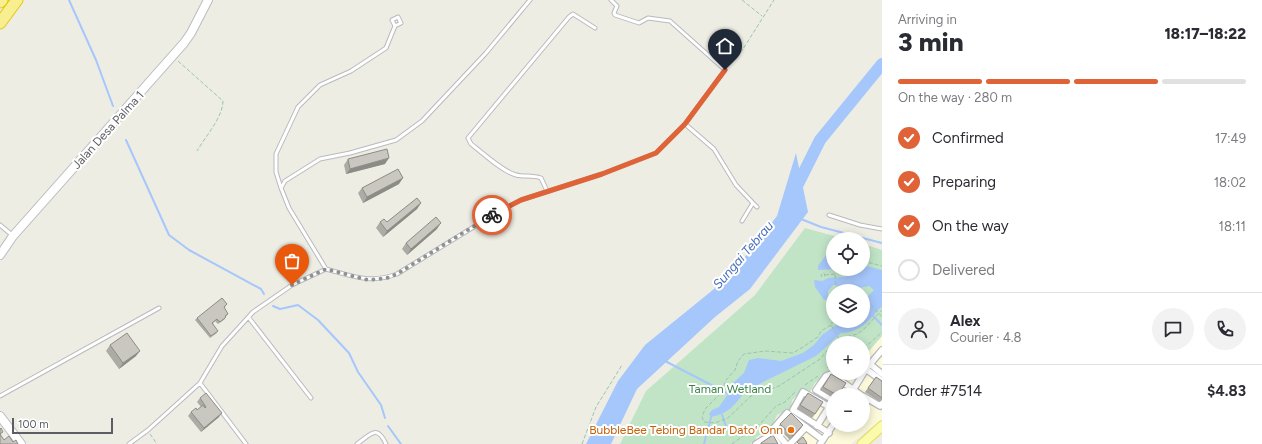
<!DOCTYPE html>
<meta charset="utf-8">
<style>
:root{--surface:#fff;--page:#f2f2f3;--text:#2b2b33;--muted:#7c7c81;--line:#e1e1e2;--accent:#e06237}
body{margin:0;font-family:Figtree,sans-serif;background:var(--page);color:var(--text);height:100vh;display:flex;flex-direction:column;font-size:15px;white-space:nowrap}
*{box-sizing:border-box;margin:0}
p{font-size:13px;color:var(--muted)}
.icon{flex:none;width:22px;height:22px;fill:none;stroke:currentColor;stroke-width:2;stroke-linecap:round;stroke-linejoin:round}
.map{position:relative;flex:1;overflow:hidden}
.sheet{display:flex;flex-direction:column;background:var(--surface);width:380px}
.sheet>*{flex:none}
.tools{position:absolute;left:826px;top:232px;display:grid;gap:8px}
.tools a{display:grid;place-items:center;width:44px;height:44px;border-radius:50%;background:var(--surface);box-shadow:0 2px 10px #0003;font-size:20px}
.scale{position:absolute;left:12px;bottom:10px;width:101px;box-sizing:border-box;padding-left:4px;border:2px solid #5c5e63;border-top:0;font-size:11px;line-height:14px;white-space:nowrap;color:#5c5e63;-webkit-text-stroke:3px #fff;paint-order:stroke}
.pin{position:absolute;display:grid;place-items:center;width:34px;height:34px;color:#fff;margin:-41px -17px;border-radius:50% 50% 50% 0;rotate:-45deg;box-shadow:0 0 4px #0007}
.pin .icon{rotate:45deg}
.courier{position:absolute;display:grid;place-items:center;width:40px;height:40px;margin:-20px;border:3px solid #e06237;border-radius:50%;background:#fff;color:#222;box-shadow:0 1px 5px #0007}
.overview em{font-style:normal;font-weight:800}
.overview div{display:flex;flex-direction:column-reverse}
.overview{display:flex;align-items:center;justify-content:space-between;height:68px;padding:0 16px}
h1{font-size:26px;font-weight:800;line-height:30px}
.bar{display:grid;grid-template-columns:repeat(4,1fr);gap:6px 4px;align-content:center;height:48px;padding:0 16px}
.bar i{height:5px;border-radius:3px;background:var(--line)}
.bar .selected{background:var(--accent)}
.bar p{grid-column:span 4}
.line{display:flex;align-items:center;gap:10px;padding:0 16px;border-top:1px solid var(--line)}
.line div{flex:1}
.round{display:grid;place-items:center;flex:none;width:42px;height:42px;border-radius:21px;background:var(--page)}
ol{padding:0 16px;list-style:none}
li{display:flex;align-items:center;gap:12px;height:44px}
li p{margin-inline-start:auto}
li .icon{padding:4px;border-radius:50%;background:var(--accent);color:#fff;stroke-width:4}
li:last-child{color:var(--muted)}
li i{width:22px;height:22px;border:2px solid var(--line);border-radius:50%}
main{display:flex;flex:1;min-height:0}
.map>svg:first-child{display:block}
</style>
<main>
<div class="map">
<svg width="882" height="444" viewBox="0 0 882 444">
<rect width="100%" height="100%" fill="#edede4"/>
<path fill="#fcfada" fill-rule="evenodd" d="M882,336V419L851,444H752L756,441L757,438L770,431L778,416L787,411L803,390L826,371L833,367V373H863V351L870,349ZM833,395H863V425H833Z"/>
<path fill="#c1e4c7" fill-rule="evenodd" d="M805,228L845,239H833V269H863V244L882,250V336L869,351L865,348L863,351V343H833V368L815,383L810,392L803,389L792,400L791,411L787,410L777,415L770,430L756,437L755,441L750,444H620L646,391L755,295ZM833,291H863V321H833Z"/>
<path fill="#a6c7fb" d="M796,153L808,212L750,289L715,317L637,389L611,444H586L618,381L645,345L730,276L777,216Z
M831,254L833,255V269H838L818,270V266L826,255Z
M863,265L882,270V307C878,309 876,313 873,316C864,326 854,333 841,333L816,356L745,391C736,405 727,414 711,417L709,414L712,410L719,407L728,394L734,382L744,373L749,360L758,358L781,361L803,353L814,345L822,335L842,321H863V301L874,290L869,286L854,289L833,285L828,291V299L824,300L815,287L814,280L822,281L828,278L845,277L850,269H863Z"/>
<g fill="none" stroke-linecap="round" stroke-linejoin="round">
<path stroke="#a6c7fb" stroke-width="2" d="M69,0L96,60L113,106
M126,140L169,235L189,250L261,289L264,294
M801,219L821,227L882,243
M273,306L280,309L298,305L318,320L349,353L358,372L381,405L385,418
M873,316L882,325
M665,361L719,389
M725,392L728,394
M722,415L727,429
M388,426L401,444
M704,444L711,417"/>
<path stroke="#a6c7fb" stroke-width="12" d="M794,192L820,140L882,64"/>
<defs>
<path id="lane" d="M395,26L401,23L398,17L392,20L395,26L386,48L351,71L320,85L298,107L276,154V172L281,188L285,181L320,159L350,153L396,140L422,121L486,53L530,0
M685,124L714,149L736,185L753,203L742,221
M281,188L289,208L326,269C352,276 370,284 397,274L498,212L521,200L602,174L656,153L685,124L725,70L670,21L648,18L639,23L615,15L614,13L617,6L611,0
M547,191L541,178C532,175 524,177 516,175C503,172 483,153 471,144L468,138L569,17L573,14L595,28
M753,203L757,207
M829,215L860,225L882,229
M0,225L12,235
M249,318L311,398
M200,383L246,444
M0,396L159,308
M129,444L148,430L200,383L222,346L253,312L292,285L326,269
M357,444C371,434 377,424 386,444"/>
<path id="street" d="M870,364L882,374
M866,369L882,381
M839,380L843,373
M850,395L866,369L882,350
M863,396L880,406L882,403
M833,400L816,390L826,376L831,374L861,395
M863,408L868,399
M817,426L829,407
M829,433L793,410L803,392L833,409
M756,444L771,435L778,444
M786,444L773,429L787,413L823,440
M790,444L806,427
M820,444L833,425"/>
<path id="secondary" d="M0,255L13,236L184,43L191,33L208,0
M0,416L21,444"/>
<path id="primary" d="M862,444L882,426"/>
<path id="highway" d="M0,2L2,0
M0,23L17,0"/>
</defs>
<use href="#lane" stroke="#b9babf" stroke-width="5"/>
<use href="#street" stroke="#b9babf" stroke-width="8"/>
<use href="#secondary" stroke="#b9bbc1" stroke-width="10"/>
<use href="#primary" stroke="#eadc60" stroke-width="11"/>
<use href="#highway" stroke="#e6c80b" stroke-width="13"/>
<path stroke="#9bc4ae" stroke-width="1" stroke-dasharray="4 2" stroke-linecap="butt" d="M742,0L762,16
M178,61L223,101C223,117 205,137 197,151
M728,66L743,49L774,0
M863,261L882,266
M824,273L825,276L822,277L821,275Z
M825,275L835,274L843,269
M835,275L836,286L839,291
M863,296L882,317
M833,320L831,325L839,339L857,334L863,330L882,310
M831,325L821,331L818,337L803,347L793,353L765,351L744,354L738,361L735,370L726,380L721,393L705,409L702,417L704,422L715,423L728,418L751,396L779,386L820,359L833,344
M834,343L839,339
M863,347L870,343L882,332
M827,368L833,364
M805,385L818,376
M150,434L157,444
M582,444L596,407L622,365
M732,444L761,423L776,406L785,402L795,392"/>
<use href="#lane" stroke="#fff" stroke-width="3"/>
<use href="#street" stroke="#fff" stroke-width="5.5"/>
<use href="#secondary" stroke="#fff" stroke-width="8"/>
<use href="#primary" stroke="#fafbab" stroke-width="9"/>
<use href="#highway" stroke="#f7ef90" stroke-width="11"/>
</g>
<path fill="#adaba5" d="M348,159L385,164L346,174L344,165Z
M399,184L363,203L358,193L362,188Z
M421,203L417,209L383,237L376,228L380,222H387Z
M437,229L407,255L402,249L406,243Z
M226,306L224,308L227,315L225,317V319L218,324L215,321L213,323L217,333L210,338L195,320L197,318Z
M110,345L136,356L119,369L106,351Z
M831,374L838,395H833V398L820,390Z
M876,377L882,381V400L880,402L865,392Z
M808,393L815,414L812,418L797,409Z
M200,398L219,417L201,432L188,416L191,412L197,410L201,407L197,402Z
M780,424L800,429L790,440L778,428Z"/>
<path fill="#8d8b86" d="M389,158L385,164L346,174L350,169Z
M403,178L399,184L363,203L367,197Z
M421,203L417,209L383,237L387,231Z
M441,223L437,229L407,255L411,249Z
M140,351L136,356L119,369L123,363Z
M222,413L219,417L201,432L204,428Z
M803,425L800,429L790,440L793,436Z"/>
<path fill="#c9c7c0" stroke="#8d8b86" d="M387,149L389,158L350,169L348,159Z
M398,169L403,178L367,197L362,188Z
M417,198L421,203L387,231L380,222L384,219L387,222Z
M436,217L441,223L411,249L406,243Z
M222,298L227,304L224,307L228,314L225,316L226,317L220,322L217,319L212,323L218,331L211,336L197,318Z
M127,333L140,351L123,363L110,345Z
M863,353L867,356L863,361Z
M831,374L846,383L838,395H837L823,387Z
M876,377L882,381V398L868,388Z
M206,393L222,413L204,428L191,412L196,408L197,410L203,405L205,408L206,407L200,398Z
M808,393L823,402L815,414L800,405Z
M791,413L803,425L793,436L780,424Z
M1,428L3,432L0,434L4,440L9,436L13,442L16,440L18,444H0V429Z
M773,435L778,444H761V443Z
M803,437L807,443L806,444H799L797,442Z"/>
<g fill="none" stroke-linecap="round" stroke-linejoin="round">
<path stroke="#8f9090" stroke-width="4" stroke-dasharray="0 7.2" d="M292,285L326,269L368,280L387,278L397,274L492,215"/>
<path stroke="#e06237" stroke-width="5" d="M492,215L521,200L602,174L656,153L685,124L725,70"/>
</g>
<circle fill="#e8710a" stroke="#fff" stroke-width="1.5" cx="791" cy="430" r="4"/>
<g text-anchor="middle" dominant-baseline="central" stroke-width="4" stroke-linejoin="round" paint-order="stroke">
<g font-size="12" fill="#5c5e63" stroke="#fff">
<text transform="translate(108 130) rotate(-48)">Jalan Desa Palma 1</text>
</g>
<g font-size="12" fill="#3a844a" stroke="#fff">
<text x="730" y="389">Taman Wetland</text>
</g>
<g font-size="12" fill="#c56008" stroke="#fff" text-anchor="end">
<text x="783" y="430">BubbleBee Tebing Bandar Dato' Onn</text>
</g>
<g font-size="13" font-style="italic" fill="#4a6ebd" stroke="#fff">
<text transform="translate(743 255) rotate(-49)">Sungai Tebrau</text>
</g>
</g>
</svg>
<div class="tools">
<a><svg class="icon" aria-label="locate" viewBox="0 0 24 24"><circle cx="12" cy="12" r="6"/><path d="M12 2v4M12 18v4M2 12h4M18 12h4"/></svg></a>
<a><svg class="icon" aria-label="layers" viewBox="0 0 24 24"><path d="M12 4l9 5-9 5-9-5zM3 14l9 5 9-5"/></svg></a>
<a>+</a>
<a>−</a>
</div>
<div class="scale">100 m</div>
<div class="pin" style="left:292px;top:285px;background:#ea580c"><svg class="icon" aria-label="bag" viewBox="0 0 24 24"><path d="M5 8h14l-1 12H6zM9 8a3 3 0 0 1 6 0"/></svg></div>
<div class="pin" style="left:725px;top:70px;background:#1f2937"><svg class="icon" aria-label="home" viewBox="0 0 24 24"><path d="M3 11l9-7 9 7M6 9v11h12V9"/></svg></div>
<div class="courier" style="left:492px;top:215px"><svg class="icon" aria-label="bike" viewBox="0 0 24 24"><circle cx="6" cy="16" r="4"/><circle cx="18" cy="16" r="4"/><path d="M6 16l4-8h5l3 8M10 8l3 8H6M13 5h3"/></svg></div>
</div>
<section class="sheet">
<div class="overview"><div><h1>3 min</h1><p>Arriving in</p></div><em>18:17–18:22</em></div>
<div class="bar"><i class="selected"></i><i class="selected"></i><i class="selected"></i><i></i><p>On the way · 280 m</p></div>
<ol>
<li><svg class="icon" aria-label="check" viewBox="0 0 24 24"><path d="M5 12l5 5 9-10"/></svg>Confirmed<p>17:49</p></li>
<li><svg class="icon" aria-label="check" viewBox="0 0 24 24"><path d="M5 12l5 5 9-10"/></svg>Preparing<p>18:02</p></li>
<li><svg class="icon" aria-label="check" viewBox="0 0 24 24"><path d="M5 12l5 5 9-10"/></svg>On the way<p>18:11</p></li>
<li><i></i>Delivered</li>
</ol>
<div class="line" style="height:72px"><a class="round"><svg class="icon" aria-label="person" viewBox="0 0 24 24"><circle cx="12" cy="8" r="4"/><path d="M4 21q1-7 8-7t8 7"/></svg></a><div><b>Alex</b><p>Courier · 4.8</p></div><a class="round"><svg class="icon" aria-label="chat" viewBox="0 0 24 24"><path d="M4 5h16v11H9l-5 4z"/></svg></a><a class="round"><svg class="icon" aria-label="phone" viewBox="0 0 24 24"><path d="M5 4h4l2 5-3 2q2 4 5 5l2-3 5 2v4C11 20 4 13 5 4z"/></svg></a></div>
<div class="line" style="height:52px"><div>Order #7514</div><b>$4.83</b></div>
</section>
</main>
